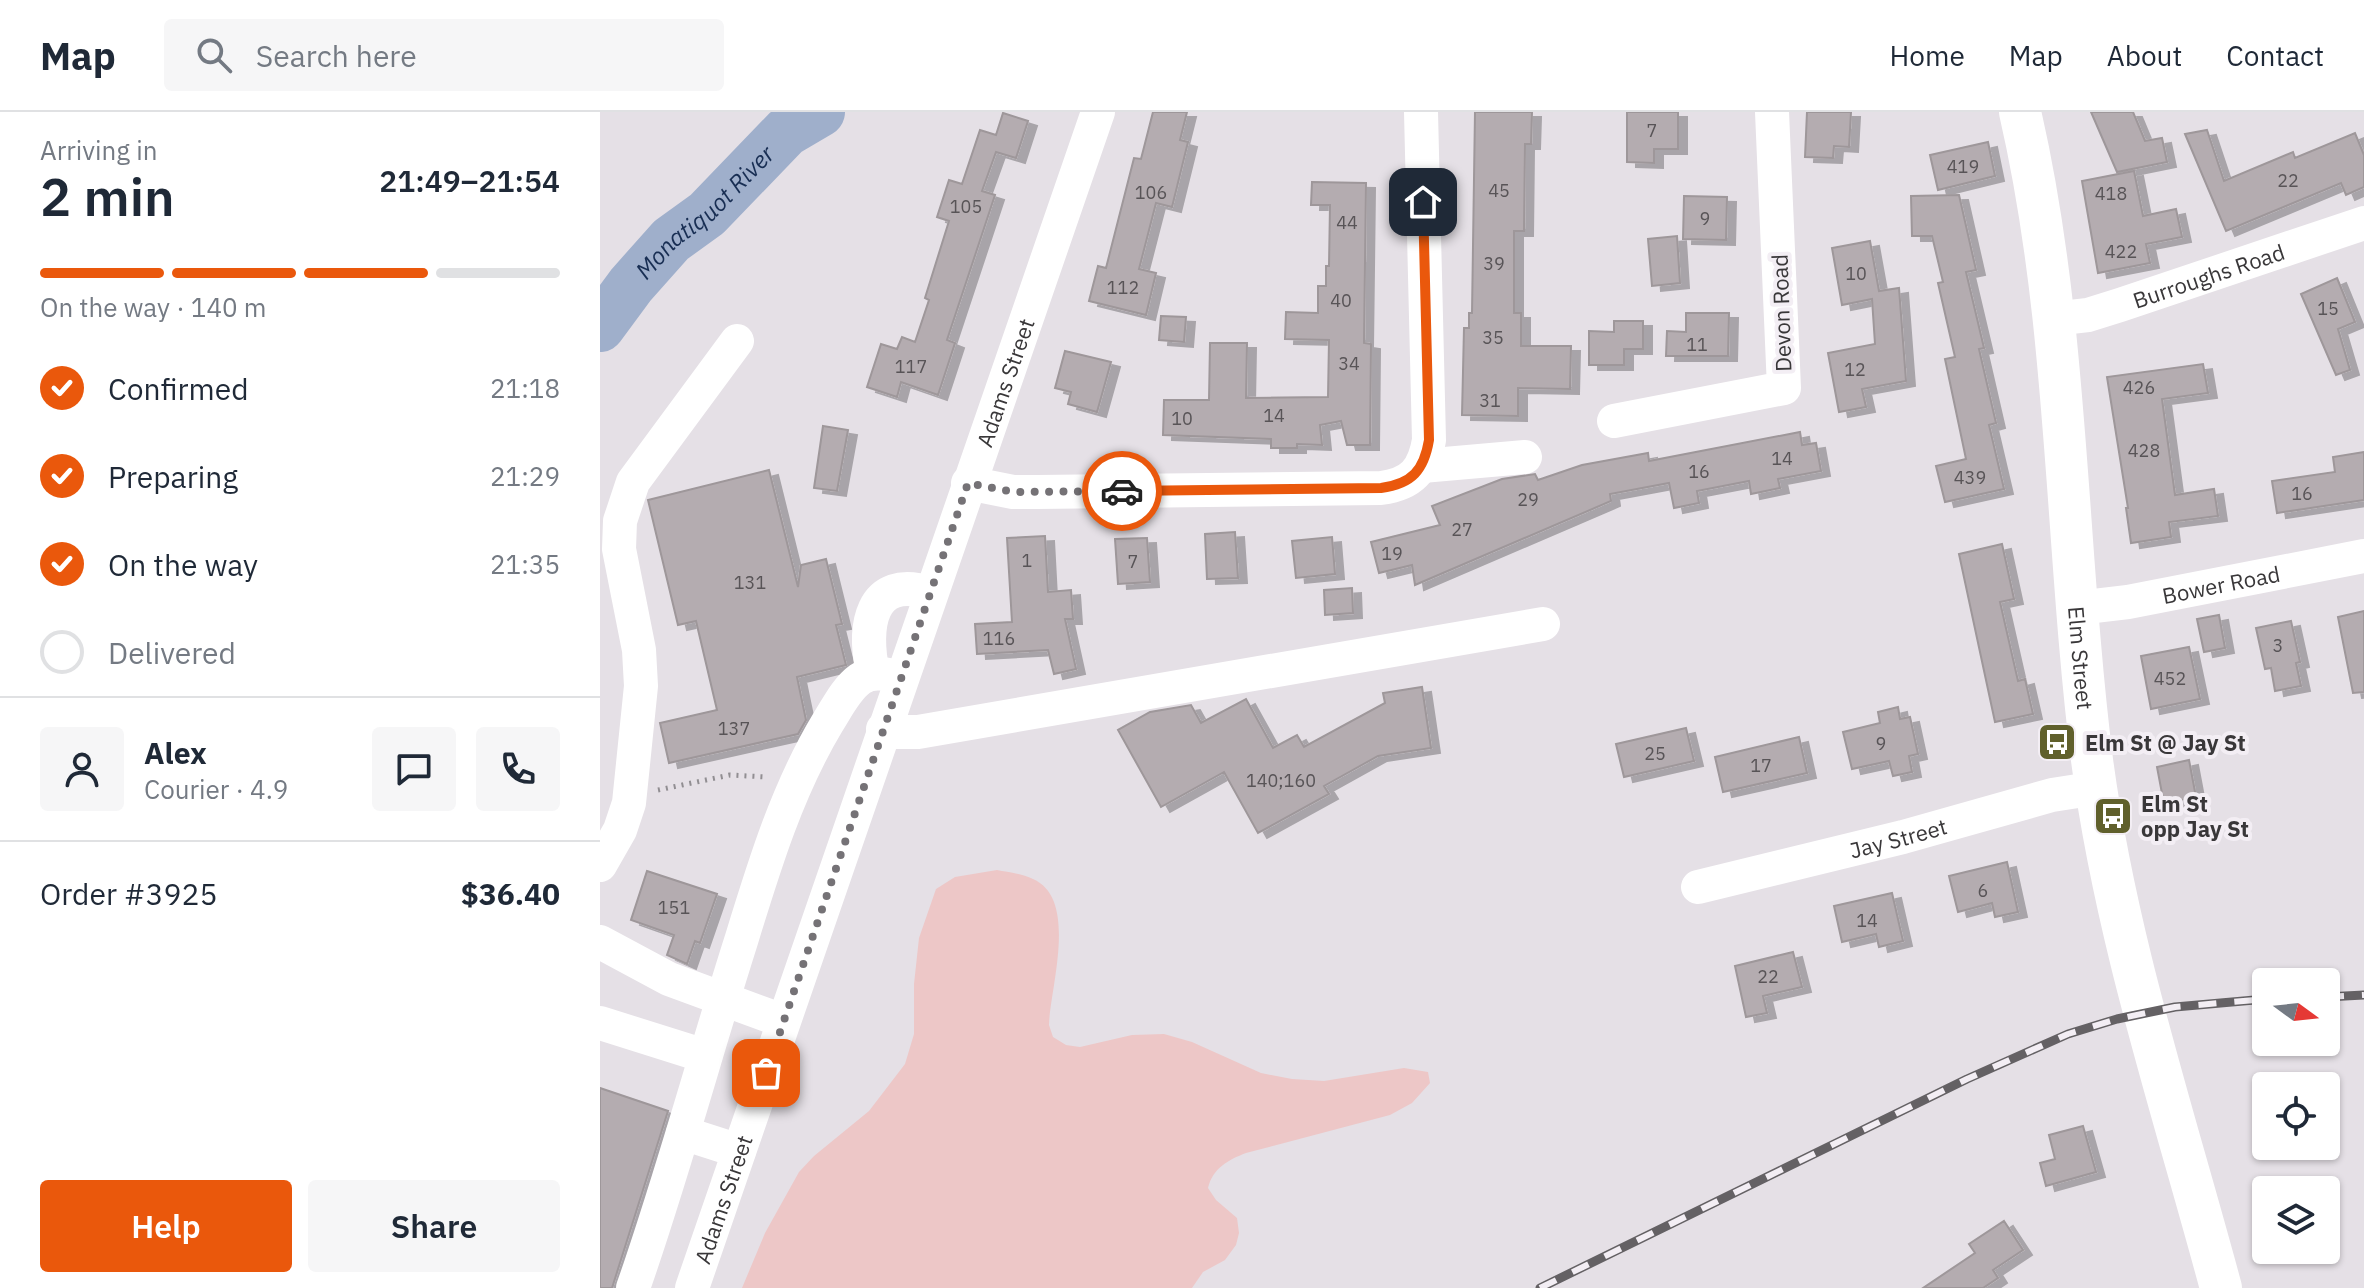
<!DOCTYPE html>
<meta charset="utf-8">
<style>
:root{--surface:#fff;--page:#f6f6f7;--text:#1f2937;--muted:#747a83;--line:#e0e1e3;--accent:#ea580c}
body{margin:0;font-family:"IBM Plex Sans",sans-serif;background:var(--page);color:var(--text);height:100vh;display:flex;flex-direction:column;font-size:30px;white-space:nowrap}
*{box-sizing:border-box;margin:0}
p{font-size:26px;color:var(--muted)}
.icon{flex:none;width:44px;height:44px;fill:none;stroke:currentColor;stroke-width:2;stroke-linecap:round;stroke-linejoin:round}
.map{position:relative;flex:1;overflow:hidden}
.drawer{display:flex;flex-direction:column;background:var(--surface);width:600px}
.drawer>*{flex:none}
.needle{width:52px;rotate:105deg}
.controls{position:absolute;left:1652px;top:856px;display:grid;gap:16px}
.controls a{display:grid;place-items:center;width:88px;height:88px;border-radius:8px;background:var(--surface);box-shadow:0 2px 6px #0004;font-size:40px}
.pin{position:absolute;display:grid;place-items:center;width:68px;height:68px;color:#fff;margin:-34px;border-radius:16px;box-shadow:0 4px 12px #0006}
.courier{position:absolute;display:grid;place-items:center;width:80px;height:80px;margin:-40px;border:6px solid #ea580c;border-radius:50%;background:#fff;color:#222;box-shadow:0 2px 10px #0007}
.headline em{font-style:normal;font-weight:600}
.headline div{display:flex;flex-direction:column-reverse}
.headline{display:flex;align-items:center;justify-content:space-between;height:136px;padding:0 40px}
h1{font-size:52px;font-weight:600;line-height:60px}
.bar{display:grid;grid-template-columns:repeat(4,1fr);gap:12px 8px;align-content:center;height:96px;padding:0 40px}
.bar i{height:10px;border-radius:6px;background:var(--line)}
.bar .selected{background:var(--accent)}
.bar p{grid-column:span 4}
.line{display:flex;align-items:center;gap:20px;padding:0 40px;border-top:2px solid var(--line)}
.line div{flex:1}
.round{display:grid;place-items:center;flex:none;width:84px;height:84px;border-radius:8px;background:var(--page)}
ol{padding:0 40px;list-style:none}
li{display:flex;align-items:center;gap:24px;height:88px}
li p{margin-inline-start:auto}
li .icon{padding:8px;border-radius:50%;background:var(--accent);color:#fff;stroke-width:4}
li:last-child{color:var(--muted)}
li i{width:44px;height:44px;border:4px solid var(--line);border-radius:50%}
.button{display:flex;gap:16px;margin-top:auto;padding:16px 40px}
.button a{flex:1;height:92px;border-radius:8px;background:var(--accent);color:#fff;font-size:32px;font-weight:600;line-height:92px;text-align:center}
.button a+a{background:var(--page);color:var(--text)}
header{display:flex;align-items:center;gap:48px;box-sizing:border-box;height:112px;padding:0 40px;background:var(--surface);border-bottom:2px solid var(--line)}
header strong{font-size:38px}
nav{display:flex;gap:44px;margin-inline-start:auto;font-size:28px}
.search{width:560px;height:72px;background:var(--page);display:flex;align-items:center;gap:20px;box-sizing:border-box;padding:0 28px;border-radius:8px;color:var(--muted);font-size:30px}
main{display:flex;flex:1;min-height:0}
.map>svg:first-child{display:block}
</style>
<header>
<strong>Map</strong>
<div class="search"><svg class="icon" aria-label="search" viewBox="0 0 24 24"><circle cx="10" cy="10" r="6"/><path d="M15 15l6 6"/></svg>Search here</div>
<nav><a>Home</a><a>Map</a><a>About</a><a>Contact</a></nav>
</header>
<main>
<section class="drawer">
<div class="headline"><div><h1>2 min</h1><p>Arriving in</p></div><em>21:49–21:54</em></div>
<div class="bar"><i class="selected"></i><i class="selected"></i><i class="selected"></i><i></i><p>On the way · 140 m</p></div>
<ol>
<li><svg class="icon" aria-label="check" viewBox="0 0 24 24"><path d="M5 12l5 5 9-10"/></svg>Confirmed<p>21:18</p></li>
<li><svg class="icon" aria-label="check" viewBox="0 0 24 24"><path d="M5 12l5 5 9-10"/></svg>Preparing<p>21:29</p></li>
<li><svg class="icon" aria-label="check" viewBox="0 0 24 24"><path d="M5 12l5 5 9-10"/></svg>On the way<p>21:35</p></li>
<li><i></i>Delivered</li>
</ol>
<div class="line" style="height:144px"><a class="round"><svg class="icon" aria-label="person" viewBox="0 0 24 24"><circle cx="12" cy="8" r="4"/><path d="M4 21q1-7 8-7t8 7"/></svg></a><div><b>Alex</b><p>Courier · 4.9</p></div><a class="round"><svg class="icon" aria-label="chat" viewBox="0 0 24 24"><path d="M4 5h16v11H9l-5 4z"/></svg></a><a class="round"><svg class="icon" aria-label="phone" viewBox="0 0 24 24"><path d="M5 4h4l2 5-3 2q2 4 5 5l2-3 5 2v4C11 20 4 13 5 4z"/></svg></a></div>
<div class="line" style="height:104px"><div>Order #3925</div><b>$36.40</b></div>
<div class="button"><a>Help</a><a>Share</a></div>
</section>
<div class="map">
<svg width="1764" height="1176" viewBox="0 0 1764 1176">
<defs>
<filter id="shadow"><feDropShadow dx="9" dy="5" stdDeviation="0" flood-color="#0004"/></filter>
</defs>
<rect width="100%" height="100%" fill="#e5e0e6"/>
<path fill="#edc7c7" d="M397,758C408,760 422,762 433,767C479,787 450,876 449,913L453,925L466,933L480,935L532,923L564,922L592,930L661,961L692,967L724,969L804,956L828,960L830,971L812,991L790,1003L646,1041C628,1048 613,1056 608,1076L616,1088L637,1106L639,1121L636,1133L625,1148L603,1160L592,1176H142L165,1121L199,1060L214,1044L269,999L305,952L314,922V872L319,826L336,777L355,765Z"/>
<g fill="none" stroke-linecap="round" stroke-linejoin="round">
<path stroke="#9fafcb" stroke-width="50" id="s1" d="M0,215L31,173L71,128L107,102L186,20L220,0"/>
</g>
<path fill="#b4acb0" stroke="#9e979a" stroke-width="2" filter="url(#shadow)" d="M553,0H587L580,28L588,30L572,95L556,91L539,157L556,161L546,203L489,189L498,154L506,156L534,46L541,47Z
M875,0H932L931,32H925L924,119H914V201H921V234H971L970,277L918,276V304L862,303L864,216H869V201H872Z
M1027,0H1078V37H1054V51L1027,50Z
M1207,0H1251L1249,35L1234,34L1233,46L1205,45Z
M1491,0H1533L1545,29L1562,26L1567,50L1517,60Z
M403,1L428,9L416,46L396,40L382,79L395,83L347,228L355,231L338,283L301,270L297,285L267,275L281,232L297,237L302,225L315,230L329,188L325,186L349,109L337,105L349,68L362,72L380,18L396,23Z
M1607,18L1624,69L1693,40L1695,46L1755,21L1764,43V75L1746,83L1741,71L1626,119L1585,22Z
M1388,30L1395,64L1338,78L1330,43Z
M1534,59L1543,104L1576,97L1582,125L1546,132L1550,151L1498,161L1482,69Z
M712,70L766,71L764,231L771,232L770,333H747L741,309L720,313L722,333L697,332V336H671V327L563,323L564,288H609L610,231H647L646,286L728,285L729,228L685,227L686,200L718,201V174H726V154H729L730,93H711Z
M1359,83L1376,158L1366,160L1384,236L1379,237L1396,311L1389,313L1404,377L1345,390L1336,354L1366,347L1345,247L1355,245L1338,171L1343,170L1332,124H1312L1311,84Z
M1084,84L1127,85L1126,128L1083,127Z
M1077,124L1080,171L1052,174L1048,127Z
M1270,129L1279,179L1299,176L1306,269L1262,277L1266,295L1239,300L1228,241L1275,232L1272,187L1242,193L1232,136Z
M1737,166L1755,210L1738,217L1750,258L1736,263L1701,182Z
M1086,201H1129L1128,244H1066L1067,219L1086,220Z
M561,204L586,205L584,230L559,228Z
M1014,209H1043V237H1024V253H989V219L1014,220Z
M465,239L511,250L497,300L468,292L471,280L455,276Z
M1603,252L1608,281L1562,287L1575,383L1614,377L1618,404L1569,410L1571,425L1531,431L1526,396H1528L1507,265Z
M223,314L248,318L237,379L214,376Z
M1200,320L1202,333L1216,331L1221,359L1178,367L1180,376L1151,382L1149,369L1097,379L1099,391L1074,396L1069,371L1010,382L1011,389L815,473L812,453L779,461L771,430L840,413L832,394L902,367L935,362L938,368L982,353L1048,341L1049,349Z
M1764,340V388L1677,401L1672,369L1735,360L1733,345Z
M169,358L198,475L201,453L226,447L242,512L236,513L246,553L197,565L206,608L198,622L69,651L60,611L117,598L96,509L78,513L48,388Z
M635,420L638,466L607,467L605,422Z
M445,424L448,480L471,478L473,507H465L476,557L454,562L448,538L377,542L375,512L412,510L407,426Z
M732,425L735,462L696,466L692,429Z
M547,426L550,470L518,472L515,427Z
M1402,432L1414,487L1400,490L1418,569L1425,567L1433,602L1395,610L1359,442Z
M752,476L753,501L725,503L724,478Z
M1764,499V580L1753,581L1738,505Z
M1619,503L1625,536L1604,540L1597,507Z
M1691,509L1700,550L1696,551L1701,574L1675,579L1671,556L1665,557L1656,516Z
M1589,535L1600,587L1551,597L1541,544Z
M822,575L831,636L778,644L724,674L729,682L658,721L624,660L561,695L518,618L550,600L591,593L601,611L646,587L673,636L697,623L704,635L785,591L783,581Z
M1298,595L1300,607L1310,605L1318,642L1309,644L1312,660L1293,664L1289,649L1252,657L1243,620L1280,611L1278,600Z
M1086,616L1094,649L1024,665L1016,632Z
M1199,625L1207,661L1123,680L1115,645Z
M1589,648L1596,685L1564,692L1557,655Z
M1407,750L1418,800L1395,805L1392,791L1358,800L1349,764Z
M47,759L117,782L100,831L95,829L87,852L67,843L74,823L31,808Z
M1292,781L1303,829L1279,835L1276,822L1242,830L1234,794Z
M1193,840L1202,875L1163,884L1167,901L1146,905L1135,854Z
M0,976L68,999L12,1176H0Z
M1483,1014L1496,1060L1446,1074L1440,1051L1455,1047L1449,1023Z
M1404,1109L1423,1138L1393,1158L1398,1166L1383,1176H1323L1375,1141L1369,1132Z"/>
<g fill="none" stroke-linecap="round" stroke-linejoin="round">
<path stroke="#918e92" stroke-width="5" stroke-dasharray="2 6" stroke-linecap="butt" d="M58,678L130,663L166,665"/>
<g stroke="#fff" stroke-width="34">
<path id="s2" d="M1453,207L1488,203L1520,193L1764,111"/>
<path d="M1014,309L1184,276L1172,0"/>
<path d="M822,354L925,345"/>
<path d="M368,371L413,380H437L781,376C812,372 824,358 829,328L821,0"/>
<path id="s3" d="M1477,496L1528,490L1764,444"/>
<path d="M273,561C263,516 269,462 330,481"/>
<path d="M283,617L295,620H318L943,512"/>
<path d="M0,753L20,718L29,691L41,574L39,538L19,437L20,409L33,370L137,229"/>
<path id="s4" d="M1098,775L1303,725L1452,683L1497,676"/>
<path d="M0,830L69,867L183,909"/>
<path d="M0,911L105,944"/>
<path d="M83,1021L139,1039"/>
<path d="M33,1176C73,1062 104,945 141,829C164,754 187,678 228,610C237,596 246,577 260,567C273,558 287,562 300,566"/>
<path id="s5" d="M92,1176L498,0"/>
</g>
<path stroke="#fff" stroke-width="42" id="s6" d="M1420,0C1469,212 1465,433 1492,648C1516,829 1574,1001 1621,1176"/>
<defs>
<path id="rail" d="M1726,885L1764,883
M940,1176L1367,967L1468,922L1517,907L1575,895L1666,887"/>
</defs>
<use href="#rail" stroke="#646164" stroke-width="9"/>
<use href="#rail" stroke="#f3eef4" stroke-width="6" stroke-dasharray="18" stroke-linecap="butt"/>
</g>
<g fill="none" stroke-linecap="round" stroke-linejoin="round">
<path stroke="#757276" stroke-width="8" stroke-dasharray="0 14.4" d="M166,961L368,371L413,380L522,379"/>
<path stroke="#ea580c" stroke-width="10" d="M522,379L781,376C812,372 824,358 829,328L823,90"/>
</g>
<defs>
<symbol id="bus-square" viewBox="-11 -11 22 22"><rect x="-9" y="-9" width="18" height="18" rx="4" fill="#60602c" stroke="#f3eef4"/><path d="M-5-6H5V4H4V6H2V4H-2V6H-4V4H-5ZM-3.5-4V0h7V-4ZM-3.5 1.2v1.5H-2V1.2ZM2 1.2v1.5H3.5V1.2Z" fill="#fff"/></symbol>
</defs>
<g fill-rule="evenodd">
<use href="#bus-square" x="1435" y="608" width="44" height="44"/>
<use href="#bus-square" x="1491" y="682" width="44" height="44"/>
</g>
<g text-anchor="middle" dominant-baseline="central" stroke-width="8" stroke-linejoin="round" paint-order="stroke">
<g font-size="18" fill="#585457">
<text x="1052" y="18">7</text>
<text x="1363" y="54">419</text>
<text x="1688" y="68">22</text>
<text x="899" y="78">45</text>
<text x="551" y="80">106</text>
<text x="1511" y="81">418</text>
<text x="366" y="94">105</text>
<text x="1105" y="106">9</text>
<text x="747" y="110">44</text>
<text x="1521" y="139">422</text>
<text x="894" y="151">39</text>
<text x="1256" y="161">10</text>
<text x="523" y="175">112</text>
<text x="741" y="188">40</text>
<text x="1728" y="196">15</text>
<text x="893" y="225">35</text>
<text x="1097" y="232">11</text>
<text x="749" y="251">34</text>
<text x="311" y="254">117</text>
<text x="1255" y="257">12</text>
<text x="1539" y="275">426</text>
<text x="890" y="288">31</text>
<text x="674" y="303">14</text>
<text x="582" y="306">10</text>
<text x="1544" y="338">428</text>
<text x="1182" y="346">14</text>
<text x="1099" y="359">16</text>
<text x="1370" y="365">439</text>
<text x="1702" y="381">16</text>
<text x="928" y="387">29</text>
<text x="862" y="417">27</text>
<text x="792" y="441">19</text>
<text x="427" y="448">1</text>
<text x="533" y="449">7</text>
<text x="150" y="470">131</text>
<text x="399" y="526">116</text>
<text x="1678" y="533">3</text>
<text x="1570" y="566">452</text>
<text x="134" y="616">137</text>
<text x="1281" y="631">9</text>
<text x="1055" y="641">25</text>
<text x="1161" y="653">17</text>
<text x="681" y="668">140;160</text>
<text x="1383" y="778">6</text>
<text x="74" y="795">151</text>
<text x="1267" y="808">14</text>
<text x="1168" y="864">22</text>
</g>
<g font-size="22" fill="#393739" stroke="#f3eef4">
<text stroke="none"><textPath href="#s2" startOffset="162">Burroughs Road</textPath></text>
<text transform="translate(1181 201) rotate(-92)">Devon Road</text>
<text stroke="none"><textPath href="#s5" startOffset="958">Adams Street</textPath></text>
<text stroke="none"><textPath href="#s3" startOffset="146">Bower Road</textPath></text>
<text stroke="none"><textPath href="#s6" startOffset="550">Elm Street</textPath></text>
<text stroke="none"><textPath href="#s4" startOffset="206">Jay Street</textPath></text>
<text stroke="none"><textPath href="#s5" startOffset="94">Adams Street</textPath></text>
</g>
<g font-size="22" font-weight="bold" fill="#393739" stroke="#f3eef4" text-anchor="start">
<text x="1485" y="630">Elm St @ Jay St</text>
<text x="1541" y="691">Elm St<tspan x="1541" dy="25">opp Jay St</tspan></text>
</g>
<g font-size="24" font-style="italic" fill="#182e53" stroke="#f3eef4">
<text stroke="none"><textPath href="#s1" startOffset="156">Monatiquot River</textPath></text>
</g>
</g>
</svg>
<div class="controls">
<a><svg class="needle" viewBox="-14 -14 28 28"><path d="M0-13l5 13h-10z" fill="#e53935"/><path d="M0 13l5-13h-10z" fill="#747a83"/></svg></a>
<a><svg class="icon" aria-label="locate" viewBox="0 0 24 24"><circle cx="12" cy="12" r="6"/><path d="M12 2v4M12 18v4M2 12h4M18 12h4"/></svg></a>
<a><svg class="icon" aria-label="layers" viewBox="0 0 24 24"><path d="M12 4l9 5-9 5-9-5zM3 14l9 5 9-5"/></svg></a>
</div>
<div class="pin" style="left:166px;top:961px;background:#ea580c"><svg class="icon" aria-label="bag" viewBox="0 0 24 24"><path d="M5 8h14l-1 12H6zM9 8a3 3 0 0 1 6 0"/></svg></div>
<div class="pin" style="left:823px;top:90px;background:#1f2937"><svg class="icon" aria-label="home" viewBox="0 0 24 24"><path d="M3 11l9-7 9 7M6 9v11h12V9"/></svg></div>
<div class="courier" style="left:522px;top:379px"><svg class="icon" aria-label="car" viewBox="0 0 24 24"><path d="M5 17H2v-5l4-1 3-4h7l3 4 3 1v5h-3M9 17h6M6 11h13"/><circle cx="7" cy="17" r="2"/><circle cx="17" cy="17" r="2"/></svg></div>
</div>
</main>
